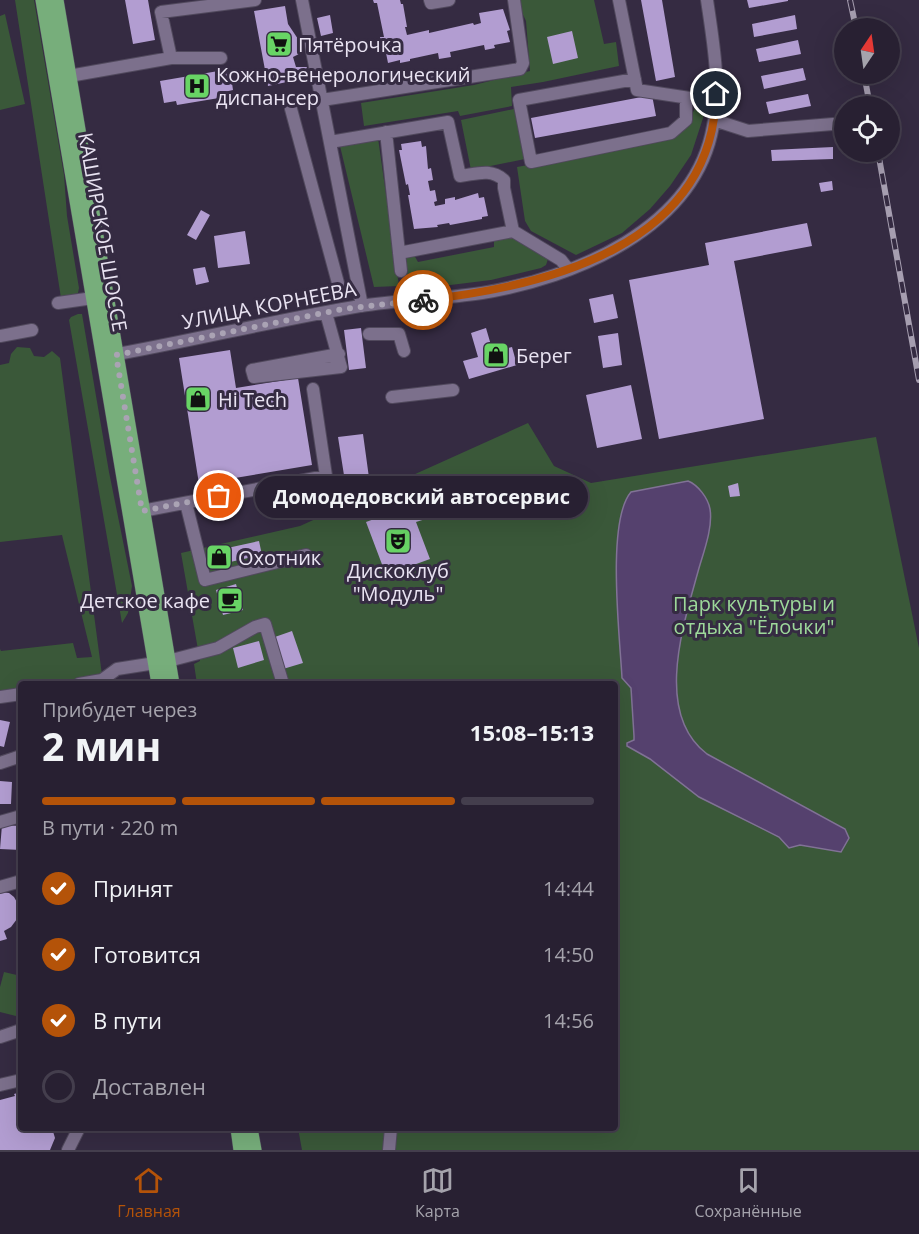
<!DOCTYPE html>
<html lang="ru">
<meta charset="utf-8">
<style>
:root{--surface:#282032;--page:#342d3e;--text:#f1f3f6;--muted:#a5a3ac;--line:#443e4d;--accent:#b45309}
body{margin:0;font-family:"Open Sans",sans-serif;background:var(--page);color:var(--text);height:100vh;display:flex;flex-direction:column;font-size:22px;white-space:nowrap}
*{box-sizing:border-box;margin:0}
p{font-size:20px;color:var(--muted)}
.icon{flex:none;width:33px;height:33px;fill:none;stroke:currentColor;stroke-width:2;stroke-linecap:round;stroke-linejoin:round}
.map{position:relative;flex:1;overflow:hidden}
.sheet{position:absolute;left:18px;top:681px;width:600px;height:450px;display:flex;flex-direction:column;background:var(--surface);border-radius:6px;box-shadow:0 6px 24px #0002,0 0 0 2px var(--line)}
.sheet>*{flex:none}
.needle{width:39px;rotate:13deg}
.controls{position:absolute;left:834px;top:18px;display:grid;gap:12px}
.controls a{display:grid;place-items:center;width:66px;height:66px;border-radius:50%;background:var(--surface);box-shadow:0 6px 24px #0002,0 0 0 2px var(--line);font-size:30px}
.pin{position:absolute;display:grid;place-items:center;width:51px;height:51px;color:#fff;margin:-26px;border:3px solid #fff;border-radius:50%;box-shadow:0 2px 6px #0007}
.courier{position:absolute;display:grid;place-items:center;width:60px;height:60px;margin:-30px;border:4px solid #b45309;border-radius:50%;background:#fff;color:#222;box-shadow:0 2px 8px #0007}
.bubble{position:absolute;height:42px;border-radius:21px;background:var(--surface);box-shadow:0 6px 24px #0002,0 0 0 2px var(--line);font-size:20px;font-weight:700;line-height:42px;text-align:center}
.summary em{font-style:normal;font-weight:700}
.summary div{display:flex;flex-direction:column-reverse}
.summary{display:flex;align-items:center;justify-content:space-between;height:102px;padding:0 24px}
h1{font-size:39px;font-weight:700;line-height:45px}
.bar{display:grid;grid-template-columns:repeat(4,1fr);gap:9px 6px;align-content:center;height:72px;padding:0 24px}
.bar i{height:8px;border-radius:4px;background:var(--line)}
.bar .active{background:var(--accent)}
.bar p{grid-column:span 4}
ol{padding:0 24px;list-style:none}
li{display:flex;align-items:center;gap:18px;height:66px}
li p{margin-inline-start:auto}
li .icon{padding:6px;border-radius:50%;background:var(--accent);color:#fff;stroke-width:4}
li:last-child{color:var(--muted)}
li i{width:33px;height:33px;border:3px solid var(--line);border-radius:50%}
.menu{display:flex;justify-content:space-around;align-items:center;height:84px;border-top:2px solid var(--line);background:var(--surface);font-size:16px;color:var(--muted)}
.menu a{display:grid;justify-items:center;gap:3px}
.menu .active{color:var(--accent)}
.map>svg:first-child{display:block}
</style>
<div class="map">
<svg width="919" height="1150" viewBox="0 0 919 1150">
<rect width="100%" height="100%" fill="#352b42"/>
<path fill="#3a5839" d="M15,0H34L64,175L67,216L79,288L78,293L61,298Z
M516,0H594L604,44L616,42L619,66L543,82L511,87L512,106L460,116L458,111L364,126L361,103L474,85L530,71L526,21Z
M5,14L25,104L0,110V16Z
M695,108L705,112L691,155L670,186L650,209L622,233L576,255L531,231L525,221L517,167L661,141L686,127Z
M514,109L525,159L471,170L461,120Z
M378,138L399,286L374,287L340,146Z
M515,237L548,259L546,265L541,268L491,280L410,290L408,288L406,257L414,255L418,262L494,247V238Z
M78,314H82L109,472L132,586L128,613L122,623L69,320L71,317Z
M17,347L30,348L34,356L44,357L52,351L60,358L102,675L48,684H21V689L0,692V649L1,651L73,643L77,658L92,657L62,535L0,542V365L9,363L11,354Z
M528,423L554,466L591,483L876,437L919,648V1150H302L298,1128H615V684H197L194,664L200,661L181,553L300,526Z
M4,972L21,976V998L16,1016L0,1012V987Z"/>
<path fill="#55416e" stroke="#817296" stroke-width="1.5" d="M688,481C698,485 708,498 710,509C713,527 704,551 699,568C684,623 653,713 707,754L845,829L849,838L841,852L800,845L789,848L779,837L699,797L650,759L627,746V743L634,740V736L631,688L622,678C620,638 606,521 631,492Z"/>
<path fill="#b29dd1" d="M125,0H148L155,40L133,44Z
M373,0H400L401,4H403L407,27H405L407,35L429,30V33L473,23L474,25L481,23L479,13L503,9L510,30L507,31L510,42L494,45L495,48L485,50L484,45L450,52L451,57L439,59L438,53L410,59V61L400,63V60L388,63L385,48H382L380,37H384L377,3H374Z
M641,0H662L675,77L656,81Z
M747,0H788V1L749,8Z
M285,6L288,24L300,42L299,54L293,57L296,67H307L301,79L268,86L254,11Z
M330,15L333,33L321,36L317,18Z
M795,15L797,29L754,37L752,24Z
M572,31L578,58L553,64L547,37Z
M798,40L801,54L759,62L756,49Z
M803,68L806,80L764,89L761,76Z
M230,69L233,90L224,92L225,97L177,105L176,101L164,103L160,81Z
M808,94L811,106L769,114L766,102Z
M652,95L656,116L535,138L531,118Z
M421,141L422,147L426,146L428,169L431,168L433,180L428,181L430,191L435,190L437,201L434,202L435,206L445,204V199L455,197V200L478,193L479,198L484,197L488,216L482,217V219L450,225L449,223L437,225L438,227L414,229L408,195H410L408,184L406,185L399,150H402L401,144Z
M833,147V159L772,161L771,150Z
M832,181L833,190L821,192L819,183Z
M201,210L210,215L196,240L187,235Z
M807,223L812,246L734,261L764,419L659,439L629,280L709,265L705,243Z
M245,231L250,264L218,268L214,236Z
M205,267L209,282L196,285L193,269Z
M613,294L618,318L594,323L589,299Z
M361,328L366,368L349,370L344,330Z
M486,328L493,352L512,347L517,365L469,379L463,361L478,357L471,333Z
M618,333L622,365L603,368L598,336Z
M230,350L236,388L298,378L312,465L199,484L179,358Z
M631,385L642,439L597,448L586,395Z
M363,434L370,485L346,488L338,437Z
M738,483L740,496L730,497L728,486Z
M426,500L432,517L416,522L430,559L386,575L366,522Z
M259,541L262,555L212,566L209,552Z
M236,584L243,610L223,615L216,590Z
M292,631L303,663L283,669L272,638Z
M259,641L264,660L238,668L233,648Z
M0,720L10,722L4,747L0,746Z
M0,781L12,782L11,804H0Z
M2,825L21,826V850L0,849Z
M0,892L9,893L14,897L18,904V911L17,919L11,927L4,931L7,939L0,941Z
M21,1092V1128H52L55,1138L50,1150H0V1100L15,1096L14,1094Z"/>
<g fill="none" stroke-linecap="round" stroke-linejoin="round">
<defs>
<path id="minor" d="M302,0L362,306
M430,0L431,3L449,0
M619,0L637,90L716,102
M171,58L161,12L255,0
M69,76L171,58H221
M635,79L519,100L531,162L671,133L686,120V99
M322,100L520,69L523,63L514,0
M291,109L338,283
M714,120L748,131L833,124
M386,132L401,271
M330,142L448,122L460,176C477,174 490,168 504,180V188L513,231L399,253
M513,231L561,260L568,269
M58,303L93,298
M326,313L341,367L254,377L252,370L339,354
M369,334H399L404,351
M0,336L32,330
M107,356C192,341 276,320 360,306C401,300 442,299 482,293C574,278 695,229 713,126C721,85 713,41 707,0
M392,397L453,390
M186,503L205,580L306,555
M142,511L326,476L313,389
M79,684L102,680L117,669L168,661L218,648L255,627L265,624L283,684
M0,697L21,694
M0,763L21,756
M0,822L21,816
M0,887L21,881
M0,1037L21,1030
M0,1085L21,1080
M68,1150L79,1128
M389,1150L391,1128"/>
<path id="major" d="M43,0L159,684
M56,0L172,684
M238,1128L241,1150
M250,1128L254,1150"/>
</defs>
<use href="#minor" stroke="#51495d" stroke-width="14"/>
<use href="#major" stroke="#51495d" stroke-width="16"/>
<use href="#minor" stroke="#7c708c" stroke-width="12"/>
<use href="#major" stroke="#77ae7b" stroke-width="15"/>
<defs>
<path id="rail" d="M850,0L856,28
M864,74L870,106
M878,152L919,380"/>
</defs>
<use href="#rail" stroke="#a69eb0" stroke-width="6"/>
<use href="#rail" stroke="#352b42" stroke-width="4" stroke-dasharray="11" stroke-linecap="butt"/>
</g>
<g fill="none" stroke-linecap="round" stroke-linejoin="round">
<path stroke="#aaa3b4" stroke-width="6" stroke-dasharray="0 10.8" d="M219,496L142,511L116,355L343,309L423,300"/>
<path stroke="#b45309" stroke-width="8" d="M423,300C545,287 713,246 716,94"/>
</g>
<defs>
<symbol id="supermarket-square" viewBox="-11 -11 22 22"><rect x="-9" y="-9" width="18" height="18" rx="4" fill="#68d465" stroke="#352b42"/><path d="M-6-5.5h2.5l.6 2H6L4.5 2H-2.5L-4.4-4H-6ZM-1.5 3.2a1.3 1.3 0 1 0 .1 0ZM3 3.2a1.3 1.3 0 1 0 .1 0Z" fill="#111"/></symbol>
<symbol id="hospital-square" viewBox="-11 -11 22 22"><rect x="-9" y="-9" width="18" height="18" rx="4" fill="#68d465" stroke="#352b42"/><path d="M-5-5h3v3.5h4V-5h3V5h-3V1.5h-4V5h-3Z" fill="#111"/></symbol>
<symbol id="shop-square" viewBox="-11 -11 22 22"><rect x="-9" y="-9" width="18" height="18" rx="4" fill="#68d465" stroke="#352b42"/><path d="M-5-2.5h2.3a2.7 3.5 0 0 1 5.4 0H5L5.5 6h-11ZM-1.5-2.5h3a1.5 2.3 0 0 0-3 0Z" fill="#111"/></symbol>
<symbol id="theatre-square" viewBox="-11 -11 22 22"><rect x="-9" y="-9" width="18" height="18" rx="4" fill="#68d465" stroke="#352b42"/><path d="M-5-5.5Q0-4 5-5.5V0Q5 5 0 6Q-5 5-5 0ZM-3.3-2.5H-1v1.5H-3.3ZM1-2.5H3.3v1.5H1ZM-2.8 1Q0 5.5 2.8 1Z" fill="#111"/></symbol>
<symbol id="cafe-square" viewBox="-11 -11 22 22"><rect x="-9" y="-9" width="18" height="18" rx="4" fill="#68d465" stroke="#352b42"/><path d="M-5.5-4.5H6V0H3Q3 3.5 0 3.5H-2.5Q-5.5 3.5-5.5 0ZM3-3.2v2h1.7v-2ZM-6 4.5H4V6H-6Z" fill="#111"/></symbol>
</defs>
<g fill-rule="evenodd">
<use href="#supermarket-square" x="264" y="29" width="30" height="30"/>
<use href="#hospital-square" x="182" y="71" width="30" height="30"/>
<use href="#shop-square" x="481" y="340" width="30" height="30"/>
<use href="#shop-square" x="183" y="384" width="30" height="30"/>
<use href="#theatre-square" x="383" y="526" width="30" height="30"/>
<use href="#shop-square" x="204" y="542" width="30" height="30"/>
<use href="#cafe-square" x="215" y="585" width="30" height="30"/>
</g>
<g text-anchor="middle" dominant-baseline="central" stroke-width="6" stroke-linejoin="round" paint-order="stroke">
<g font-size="20" fill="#e9e3f2" stroke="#352b42" text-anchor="start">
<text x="298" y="44">Пятёрочка</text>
<text x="216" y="74">Кожно-венерологический<tspan x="216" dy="23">диспансер</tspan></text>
<text x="516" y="355">Берег</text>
<text x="218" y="399">Hi Tech</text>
<text x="238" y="557">Охотник</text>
<text x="398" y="570" text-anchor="middle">Дискоклуб<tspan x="398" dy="23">"Модуль"</tspan></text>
<text x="210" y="600" text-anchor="end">Детское кафе</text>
</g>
<g font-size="20" fill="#e9e3f2" stroke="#352b42">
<text transform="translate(103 232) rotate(80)">КАШИРСКОЕ ШОССЕ</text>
<text transform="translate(269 305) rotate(-11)">УЛИЦА КОРНЕЕВА</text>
</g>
<g font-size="20" fill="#9dd99a" stroke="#352b42">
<text x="754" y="603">Парк культуры и<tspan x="754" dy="23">отдыха "Ёлочки"</tspan></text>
</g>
</g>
</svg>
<div class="controls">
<a><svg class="needle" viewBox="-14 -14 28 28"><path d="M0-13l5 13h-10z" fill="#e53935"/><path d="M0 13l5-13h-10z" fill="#a5a3ac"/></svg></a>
<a><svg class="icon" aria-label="locate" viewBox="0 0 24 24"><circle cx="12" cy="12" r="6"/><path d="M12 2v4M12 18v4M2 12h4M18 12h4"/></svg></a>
</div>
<div class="pin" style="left:219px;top:496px;background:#ea580c"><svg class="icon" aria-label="bag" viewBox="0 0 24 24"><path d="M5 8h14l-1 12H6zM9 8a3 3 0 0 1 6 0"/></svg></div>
<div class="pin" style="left:716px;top:94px;background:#1f2937"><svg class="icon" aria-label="home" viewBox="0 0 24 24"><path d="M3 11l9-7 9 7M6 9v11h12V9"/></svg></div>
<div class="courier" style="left:423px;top:300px"><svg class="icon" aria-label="bike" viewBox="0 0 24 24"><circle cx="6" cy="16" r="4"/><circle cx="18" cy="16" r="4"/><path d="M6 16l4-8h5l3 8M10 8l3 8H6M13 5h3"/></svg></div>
<div class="bubble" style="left:255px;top:476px;width:333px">Домодедовский автосервис</div>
<section class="sheet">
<div class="summary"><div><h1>2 мин</h1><p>Прибудет через</p></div><em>15:08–15:13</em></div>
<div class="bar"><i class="active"></i><i class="active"></i><i class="active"></i><i></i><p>В пути · 220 m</p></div>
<ol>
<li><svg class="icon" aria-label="check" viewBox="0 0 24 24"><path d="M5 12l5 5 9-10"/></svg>Принят<p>14:44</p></li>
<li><svg class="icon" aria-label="check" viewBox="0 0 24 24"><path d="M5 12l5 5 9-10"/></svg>Готовится<p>14:50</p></li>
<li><svg class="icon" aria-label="check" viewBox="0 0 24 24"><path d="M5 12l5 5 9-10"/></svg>В пути<p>14:56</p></li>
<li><i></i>Доставлен</li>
</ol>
</section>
</div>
<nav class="menu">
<a class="active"><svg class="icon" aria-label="home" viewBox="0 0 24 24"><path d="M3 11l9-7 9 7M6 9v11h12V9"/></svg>Главная</a>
<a><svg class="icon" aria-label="map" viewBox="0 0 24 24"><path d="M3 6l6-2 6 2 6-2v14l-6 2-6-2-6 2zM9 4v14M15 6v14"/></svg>Карта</a>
<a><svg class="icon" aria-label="saved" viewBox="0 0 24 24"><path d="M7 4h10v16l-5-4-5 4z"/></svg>Сохранённые</a>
</nav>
